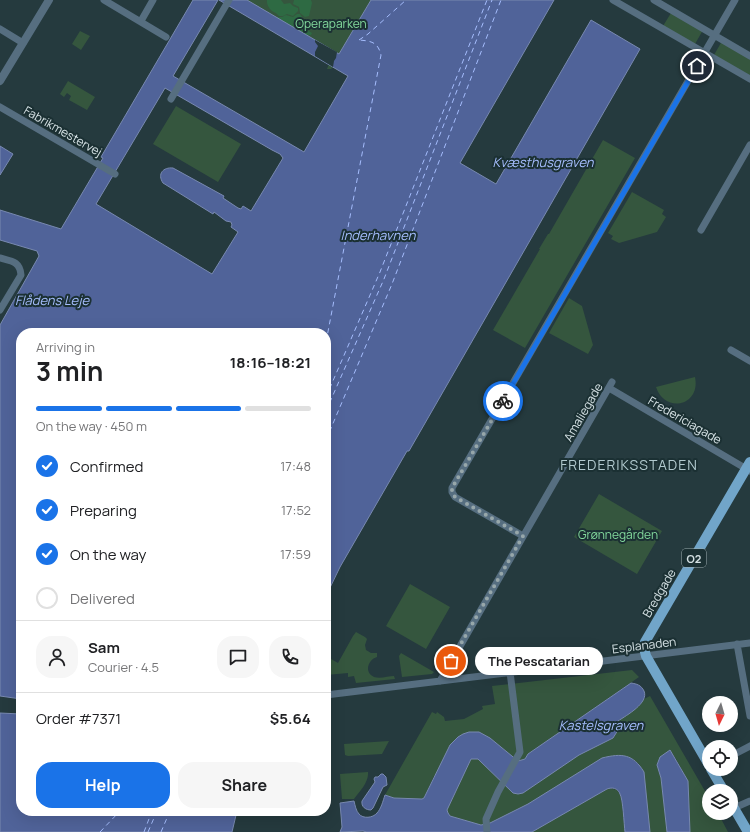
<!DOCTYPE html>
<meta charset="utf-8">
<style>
:root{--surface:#fff;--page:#f6f6f6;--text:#202124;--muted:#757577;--line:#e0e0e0;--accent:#1a73e8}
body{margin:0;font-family:Manrope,sans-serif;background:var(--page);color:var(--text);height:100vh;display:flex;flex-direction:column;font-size:15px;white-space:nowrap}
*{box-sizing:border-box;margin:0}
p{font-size:13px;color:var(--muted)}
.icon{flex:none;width:22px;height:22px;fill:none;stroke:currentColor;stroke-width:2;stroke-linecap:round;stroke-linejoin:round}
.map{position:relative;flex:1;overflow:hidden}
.panel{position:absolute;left:16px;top:328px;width:315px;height:488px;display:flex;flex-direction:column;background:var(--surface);border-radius:16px;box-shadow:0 4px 16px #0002}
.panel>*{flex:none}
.needle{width:26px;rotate:185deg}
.buttons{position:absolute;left:702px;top:696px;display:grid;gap:8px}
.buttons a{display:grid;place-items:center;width:36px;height:36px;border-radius:50%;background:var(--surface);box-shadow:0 4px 16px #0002;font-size:20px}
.pin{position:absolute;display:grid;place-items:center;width:34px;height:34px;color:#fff;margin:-17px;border:2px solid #fff;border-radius:50%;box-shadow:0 1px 4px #0007}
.courier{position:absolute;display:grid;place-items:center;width:40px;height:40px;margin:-20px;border:3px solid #1a73e8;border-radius:50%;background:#fff;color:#222;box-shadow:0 1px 5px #0007}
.bubble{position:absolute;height:28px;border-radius:14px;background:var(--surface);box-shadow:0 4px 16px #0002;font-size:13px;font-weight:700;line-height:28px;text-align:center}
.headline em{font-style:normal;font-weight:700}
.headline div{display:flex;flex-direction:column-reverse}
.headline{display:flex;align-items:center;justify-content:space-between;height:68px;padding:0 20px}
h1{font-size:26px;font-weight:700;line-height:30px}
.bar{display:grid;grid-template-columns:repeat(4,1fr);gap:6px 4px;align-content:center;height:48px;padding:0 20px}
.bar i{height:5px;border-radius:3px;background:var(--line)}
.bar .on{background:var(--accent)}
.bar p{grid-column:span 4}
.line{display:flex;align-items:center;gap:10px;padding:0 20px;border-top:1px solid var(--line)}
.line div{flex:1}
.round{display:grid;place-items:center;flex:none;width:42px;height:42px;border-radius:16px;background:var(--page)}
ol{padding:0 20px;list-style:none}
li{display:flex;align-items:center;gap:12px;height:44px}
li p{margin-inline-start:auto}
li .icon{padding:4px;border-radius:50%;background:var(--accent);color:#fff;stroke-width:4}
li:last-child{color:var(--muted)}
li i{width:22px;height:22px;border:2px solid var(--line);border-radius:50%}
.cta{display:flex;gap:8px;margin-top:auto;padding:8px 20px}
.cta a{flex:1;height:46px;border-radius:16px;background:var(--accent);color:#fff;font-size:16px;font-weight:700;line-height:46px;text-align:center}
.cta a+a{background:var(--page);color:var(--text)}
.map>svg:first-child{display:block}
</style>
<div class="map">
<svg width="750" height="832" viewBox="0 0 750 832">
<rect width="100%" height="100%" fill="#253a3e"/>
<path fill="#35563e" d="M247,0H371L339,54L337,53L333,67L331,69H327L334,51Z
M671,13L703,30L695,44L663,26Z
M80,31L90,36L81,50L72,44Z
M722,41L750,58V77L714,55Z
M68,81L95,97L87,110L69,100L71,96L67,93L64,97L60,94Z
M176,106L241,144L218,182L153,144Z
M603,140L635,158L525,348L493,330L540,249H539L548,234H549Z
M632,192L664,210L662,214L666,217L657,232L619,243L611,239L613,236L608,233Z
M569,298L582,306L593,345L588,354L549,333Z
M695,377C701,406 665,414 656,387Z
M599,494L662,531L637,574L574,537Z
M410,584L450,607L426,649L386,626Z
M356,632L365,637L367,639L365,645L366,650L371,653H377V657C369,659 363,672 374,677C380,679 389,676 394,676L395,679L356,683L354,676L348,677V673L326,675V667L331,659L338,663L353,636Z
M401,653L434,672L432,674L402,677L399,656Z
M632,670L639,677L528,754L525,759L518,761L489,738L434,776L424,798L422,799L394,798L385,795L432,712L436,714L437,712L444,717L445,721L464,719L483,709L482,706L495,704L492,686Z
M650,696L709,798V813H718L728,832H690L688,781L676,759L670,750L657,765L661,778L667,832H650L643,772L639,764L631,758L528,804L490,823L481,825L450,816L448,813L447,810L471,759L478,758L513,793L579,755L613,738L618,730V721L639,706L644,699Z
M389,741L382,754L348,756L345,755L344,744Z
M368,772C369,782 360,791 354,799H342L340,774Z
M610,788L617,790L621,796L625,832H532L607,789Z"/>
<path fill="#2e6a43" d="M267,0H281L284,4L290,3L293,6L298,8V11L293,16L287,14L283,16H279L276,13C271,12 266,5 267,0Z
M294,0H311L312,3L309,16L305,17L300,13L299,7L293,4Z
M297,14H300L302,17L300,23L301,26L312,33L311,35H309L308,36L276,17H282L286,15L293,17Z"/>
<path fill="#506399" stroke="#7889b0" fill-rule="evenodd" d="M193,0H218L173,76L304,152L348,76L219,0H247L339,54L371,0H554L460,163L496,184L591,20L640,49L409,451H407L340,567L326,596V333H21V699L0,696V325L39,256L37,251L0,240V210L61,229L103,158L101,157ZM165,88L272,150L280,154L283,158L251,211L243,206L241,209L238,208L223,198L224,196L173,168C163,167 157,174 163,183L213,214L214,212L226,221L231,222L232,225L231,227L238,232L212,274L96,204Z
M0,146L13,154L0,175Z
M631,683C637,684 641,685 644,691C649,703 627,715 618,721V730L613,738L579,755L523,793L518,794L513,793L478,759H471L447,810L448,813L450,816L481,825L490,823L528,804L602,758C622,753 633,754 644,772L650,832H625C624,824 623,799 620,794C618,788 612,787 607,789L532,832H367L363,831L340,832L342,827L340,803L354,801C355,805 356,811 359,814C363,819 373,818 377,813C381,809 383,801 385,795L394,798L422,799L424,798L450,745L458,737L463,734L469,732H479L490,738L518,761L525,759L528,754Z
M0,713L21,714V811H237L232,832H0Z
M670,750L688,781L690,832H667L661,778L657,765L660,757Z
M381,774H383L386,777L387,785L383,787L373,808L371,810C366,810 361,807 362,801L375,782L374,779L375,777H378Z"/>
<path fill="#253a3e" d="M315,40L337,52L336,58L334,61L333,67L315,56V52L318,46L315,42Z"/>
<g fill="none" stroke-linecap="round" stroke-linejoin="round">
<path stroke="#a5bdfd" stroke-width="1" stroke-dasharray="5 4" stroke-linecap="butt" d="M359,40L368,34L406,0
M326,342L381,55C378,42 371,41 359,40
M326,397L380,272L487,0
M326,411L384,279L492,0
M326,440L392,284L501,0
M100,832L120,811
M144,832L152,811
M148,832L157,811
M161,832L170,811"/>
<path stroke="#566e80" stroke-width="7" d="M104,0L166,37
M613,0L750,79
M654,0L750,56
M141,21L153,0
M0,29L23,43
M171,99L229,0
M0,107L115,174
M701,230L750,145
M0,258C11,261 20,261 21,275L0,310
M731,350L750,361
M609,388L750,471
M523,536L455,497L452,492V488L735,0
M737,644L750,716
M440,681L612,382
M326,695L750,643
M731,756L750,746
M734,808L750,801
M487,832L486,819L498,792L520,752L510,672"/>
<path stroke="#566e80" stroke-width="8" d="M0,81L49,0"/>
<path stroke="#71a5c9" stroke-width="10" d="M709,765L646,656L644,648L645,642L750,462
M711,769L724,791
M731,803L748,832"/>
</g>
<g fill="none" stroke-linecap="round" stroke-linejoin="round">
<path stroke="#97a7aa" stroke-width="4" stroke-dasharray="0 7.2" d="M451,661L523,536L455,497L452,492V488L503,401"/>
<path stroke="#1a73e8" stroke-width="5" d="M503,401L697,66"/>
</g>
<g text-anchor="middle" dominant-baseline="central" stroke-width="4" stroke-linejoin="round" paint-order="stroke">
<rect fill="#1b3033" stroke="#9dacaf" stroke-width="1" x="682" y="549" width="24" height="18" rx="3"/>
<g font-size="11" font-weight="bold" fill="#d5e1e4">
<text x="694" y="558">O2</text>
</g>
<g font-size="12" fill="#82d89c" stroke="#1b3033">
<text x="331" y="23">Operaparken</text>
<text x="618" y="534">Grønnegården</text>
</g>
<g font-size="12" fill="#d5e1e4" stroke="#1b3033">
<text transform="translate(63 131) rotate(30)">Fabrikmestervej</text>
<text transform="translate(583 412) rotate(-60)">Amaliegade</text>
<text transform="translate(685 420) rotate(30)">Fredericiagade</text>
<text transform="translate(659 593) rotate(-60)">Bredgade</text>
<text transform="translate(644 645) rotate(-7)">Esplanaden</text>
</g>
<g font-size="13" font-style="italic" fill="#a5bdfd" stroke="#1b3033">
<text x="543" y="162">Kvæsthusgraven</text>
<text x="378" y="235">Inderhavnen</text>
<text x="52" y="300">Flådens Leje</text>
<text x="601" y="725">Kastelsgraven</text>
</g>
<g font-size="14" letter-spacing="1" fill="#b1c9ce" stroke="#1b3033">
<text x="629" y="464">FREDERIKSSTADEN</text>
</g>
</g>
</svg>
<div class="buttons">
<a><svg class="needle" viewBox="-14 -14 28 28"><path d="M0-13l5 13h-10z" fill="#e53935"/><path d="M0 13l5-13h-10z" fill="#757577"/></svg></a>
<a><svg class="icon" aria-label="locate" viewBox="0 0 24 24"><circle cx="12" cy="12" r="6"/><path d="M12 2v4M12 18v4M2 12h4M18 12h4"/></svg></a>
<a><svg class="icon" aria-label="layers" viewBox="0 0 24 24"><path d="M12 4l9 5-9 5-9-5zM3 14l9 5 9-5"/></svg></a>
</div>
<div class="pin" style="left:451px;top:661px;background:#ea580c"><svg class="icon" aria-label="bag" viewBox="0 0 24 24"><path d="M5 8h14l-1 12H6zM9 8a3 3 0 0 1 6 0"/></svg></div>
<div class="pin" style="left:697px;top:66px;background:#1f2937"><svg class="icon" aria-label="home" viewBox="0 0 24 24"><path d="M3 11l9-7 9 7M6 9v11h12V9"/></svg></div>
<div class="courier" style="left:503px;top:401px"><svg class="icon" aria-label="bike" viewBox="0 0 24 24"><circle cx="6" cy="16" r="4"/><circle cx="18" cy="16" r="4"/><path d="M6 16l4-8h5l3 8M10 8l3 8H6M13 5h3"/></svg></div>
<div class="bubble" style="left:475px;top:647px;width:128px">The Pescatarian</div>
<section class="panel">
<div class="headline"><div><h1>3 min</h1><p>Arriving in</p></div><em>18:16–18:21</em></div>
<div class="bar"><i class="on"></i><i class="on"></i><i class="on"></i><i></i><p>On the way · 450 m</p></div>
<ol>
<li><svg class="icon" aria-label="check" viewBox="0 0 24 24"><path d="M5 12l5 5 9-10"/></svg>Confirmed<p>17:48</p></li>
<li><svg class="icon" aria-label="check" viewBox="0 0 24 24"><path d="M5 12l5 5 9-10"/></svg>Preparing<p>17:52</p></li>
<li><svg class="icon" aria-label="check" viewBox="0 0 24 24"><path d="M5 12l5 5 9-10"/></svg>On the way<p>17:59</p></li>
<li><i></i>Delivered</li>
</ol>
<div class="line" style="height:72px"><a class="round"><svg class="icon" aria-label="person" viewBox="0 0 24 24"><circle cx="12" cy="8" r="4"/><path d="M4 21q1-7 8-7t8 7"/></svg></a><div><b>Sam</b><p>Courier · 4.5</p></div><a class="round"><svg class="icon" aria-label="chat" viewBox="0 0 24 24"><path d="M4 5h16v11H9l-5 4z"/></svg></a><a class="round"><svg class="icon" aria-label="phone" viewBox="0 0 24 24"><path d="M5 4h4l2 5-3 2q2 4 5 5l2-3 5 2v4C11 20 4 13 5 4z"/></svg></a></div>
<div class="line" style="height:52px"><div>Order #7371</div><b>$5.64</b></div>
<div class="cta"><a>Help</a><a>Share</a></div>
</section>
</div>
